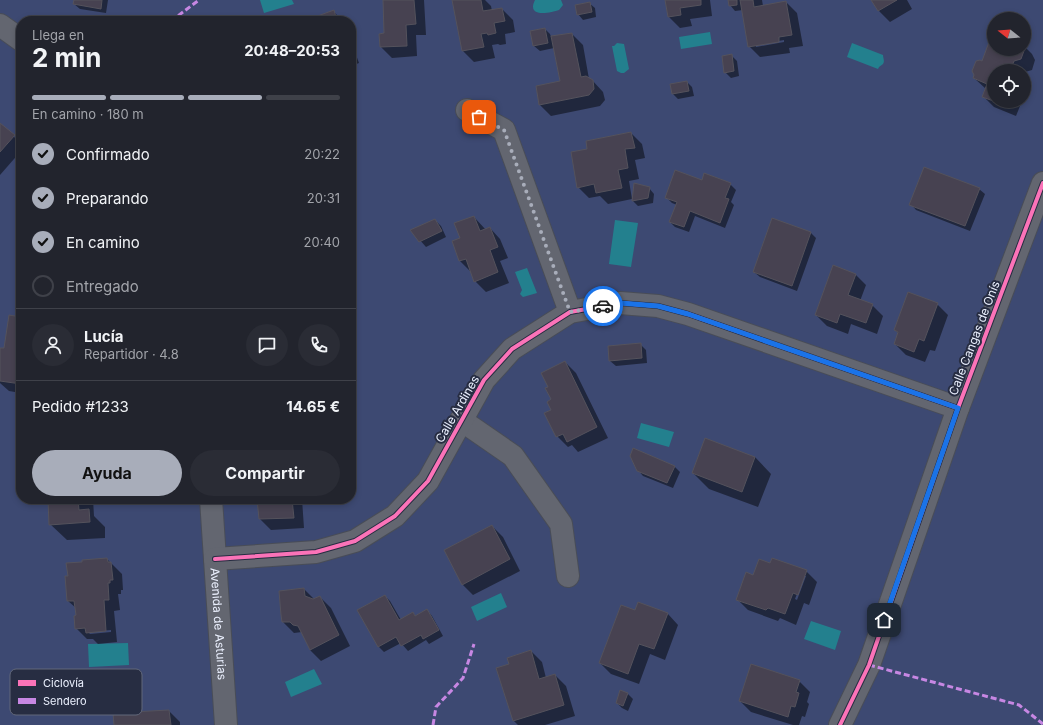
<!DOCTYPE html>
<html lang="es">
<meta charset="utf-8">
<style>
:root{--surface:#22242d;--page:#2a2c35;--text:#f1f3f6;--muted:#a2a4aa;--line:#3f4149;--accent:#a8adba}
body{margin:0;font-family:Inter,sans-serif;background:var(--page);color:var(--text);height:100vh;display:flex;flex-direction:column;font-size:15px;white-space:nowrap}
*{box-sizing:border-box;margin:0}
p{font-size:13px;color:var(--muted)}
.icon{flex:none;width:22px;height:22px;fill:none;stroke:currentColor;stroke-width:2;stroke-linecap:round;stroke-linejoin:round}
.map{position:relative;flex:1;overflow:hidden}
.details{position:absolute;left:16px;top:16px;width:340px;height:488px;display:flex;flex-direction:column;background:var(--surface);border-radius:16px;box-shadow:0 2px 6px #0003,0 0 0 1px var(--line)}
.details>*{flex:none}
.needle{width:26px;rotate:287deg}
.tools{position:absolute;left:987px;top:12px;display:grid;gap:8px}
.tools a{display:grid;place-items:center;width:44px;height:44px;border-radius:50%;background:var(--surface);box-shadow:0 2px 6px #0003,0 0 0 1px var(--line);font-size:20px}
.pin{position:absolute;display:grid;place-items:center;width:34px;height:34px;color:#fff;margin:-17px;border-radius:8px;box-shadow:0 2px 6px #0006}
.courier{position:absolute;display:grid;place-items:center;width:40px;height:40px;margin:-20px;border:3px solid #1a73e8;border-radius:50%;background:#fff;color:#222;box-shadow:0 1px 5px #0007}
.head em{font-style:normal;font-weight:700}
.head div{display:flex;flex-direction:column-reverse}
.head{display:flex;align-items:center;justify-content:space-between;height:68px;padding:0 16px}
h1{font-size:26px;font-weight:700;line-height:30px}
.bar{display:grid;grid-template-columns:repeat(4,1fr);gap:6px 4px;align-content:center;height:48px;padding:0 16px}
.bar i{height:5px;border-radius:3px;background:var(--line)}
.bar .selected{background:var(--accent)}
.bar p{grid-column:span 4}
.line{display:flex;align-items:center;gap:10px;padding:0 16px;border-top:1px solid var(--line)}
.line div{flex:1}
.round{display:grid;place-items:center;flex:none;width:42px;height:42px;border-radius:21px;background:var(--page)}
ol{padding:0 16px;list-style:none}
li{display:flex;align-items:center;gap:12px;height:44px}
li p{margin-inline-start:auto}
li .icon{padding:4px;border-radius:50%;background:var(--accent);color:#111;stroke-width:4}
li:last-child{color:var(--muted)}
li i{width:22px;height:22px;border:2px solid var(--line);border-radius:50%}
.action{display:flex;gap:8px;margin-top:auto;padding:8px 16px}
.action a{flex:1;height:46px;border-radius:24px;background:var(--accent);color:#111;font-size:16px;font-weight:700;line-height:46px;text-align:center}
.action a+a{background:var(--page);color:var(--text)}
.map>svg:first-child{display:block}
</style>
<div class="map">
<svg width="1043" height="725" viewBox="0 0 1043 725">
<rect width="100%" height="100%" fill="#2d303c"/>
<path fill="#3d4972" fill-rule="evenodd" d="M0,0H1043V725H0ZM994,19H1024V49H994ZM21,21H351V499H21ZM994,71H1024V101H994Z"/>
<path fill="#23808e" d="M260,0H292L294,4L264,13Z
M535,0H561L563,5L559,10C550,13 526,18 535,0Z
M710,32L712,44L681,49L679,37Z
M617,43L624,44L629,69L624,73H621L617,71L612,46H614Z
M852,43L883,55C883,58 885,61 883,64L879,67L878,69L847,57Z
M615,220L638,223L631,267L609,264Z
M527,268L537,293L523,297L520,294L522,290L515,272Z
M641,423L674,432L669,447L637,438Z
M501,593L507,607L477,621L471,607Z
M811,621L841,631L835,650L804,639Z
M128,643L129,665L89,667L88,644Z
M314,669L322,684L291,697L285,682Z"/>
<path fill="#0007" fill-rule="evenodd" d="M75,0H108L106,13L80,9L74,4Z
M384,0H424L426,35H416L417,56L392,58L381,47L385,34Z
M453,0H485L491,6L492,11L502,9L513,20L515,32L505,34L506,44L500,45L498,44L492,45L495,58L474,62L463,51Z
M666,0H710L712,16L690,19L692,26L680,28L669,17Z
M729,0H762L763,6L786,2L797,13L803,46L789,48L790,53L760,57L749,46L743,10L735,11L730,5ZM784,40V42L756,47V45Z
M873,0H907L912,9L890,22L879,11Z
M589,3L595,8L596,17L583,20L578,14Z
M333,11L343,21H307Z
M545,29L550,34L551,37L572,34L583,45L589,79L592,80L603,92L605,100L600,106L551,116L540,105L537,86L561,82L554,48L540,51L534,46Z
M351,41L359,63L351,66Z
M994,43V49H1024V46L1032,54L1035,60L1032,70L1025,72L1024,74V71H994V101H1022L1016,116L994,107L983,96L986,89L974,78Z
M731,55L737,61L739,76L731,78L725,72Z
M687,82L692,87L694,96L678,99L673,94L671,85Z
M0,125L21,143V151L0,175Z
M631,133L642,144L645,158L635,160L639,179L629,181L632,199L608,204L600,196L589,198L578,187L589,150Z
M703,181L730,184L736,190L731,202L734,205L725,228L695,216L689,232L675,227L670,222L677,205L672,203L666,197Z
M649,188L654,194L653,203L638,206L633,201Z
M979,189L985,194L970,231L916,210L911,204Z
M474,217L486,230L490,228L500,239L508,258L500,261L509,283L486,292L475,281L471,272L460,261L461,239Z
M435,220L441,226L446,237L426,247L412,231Z
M773,220L811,233L816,238L797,291L760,277L754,272Z
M855,274L866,285L860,301L872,305L883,316L877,334L851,324L848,334L827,326L816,315Z
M937,304L948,315L935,351L930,350L925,362L906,355L895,344L899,334L895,330Z
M21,318V393L9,391L0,383V360Z
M640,344L646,350L647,363L616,366L610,361Z
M565,362L576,373L608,438L578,452L572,445L568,447L557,436L552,410V400L549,387Z
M755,457L771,474L758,507L709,489L693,473Z
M674,466L680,472L673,488L643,476L638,470Z
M49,499H93L94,516L105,527V538L67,540L50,524Z
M258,499H302L304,528L271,530L260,519Z
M492,526L503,537L520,571L473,595L462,584Z
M107,559L122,574L123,590H121V594H118L120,610L114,611L117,642L98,644L93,639H87L76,628L77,616L76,608L68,601ZM111,630V632L90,634L88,632Z
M770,564L806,571L817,582L809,605L804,603L796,625L780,618L778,621L748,610L737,599L754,576ZM804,576H806L797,600L795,599Z
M304,589L314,599L320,597L331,608L350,646L321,661L310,650L302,632L294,633L283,622Z
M385,596L390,601L401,620L413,613L416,616L427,610L432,616L443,636L429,644L426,640L408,651L401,643L384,652L379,647L358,610Z
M636,611L668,614L678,625L665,660L650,654L639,684L611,674L600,663Z
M531,651L542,662L546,678L555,675L566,686L575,716L545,725H518L513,720L510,665Z
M799,681L810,692L807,702L809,704L805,717L802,716L799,725H793L751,712L740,701Z
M627,693L633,699L628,711L622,708L617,703Z
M169,711L180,722V725H115Z"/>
<path fill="#474251" stroke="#54525c" d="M74,0H102L101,9L73,4Z
M383,0H414L416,24L406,25L407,46L380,47L379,34L384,33Z
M452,0H481L483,11L502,8L505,21L494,23L496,33L488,35L487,33L481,34L484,47L462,51Z
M665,0H701V5L680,8L681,15L668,17Z
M728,0H737V5L729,6Z
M740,0H753L754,7L786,1L792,35L779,37V42L748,47Z
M871,0H897L878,11Z
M590,2L592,12L577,15L575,5Z
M334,10L337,21H304L323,14Z
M545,28L548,43L533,46L530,31Z
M572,33L581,77L586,76L593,80L594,89L589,95L539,105L536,86L560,81L551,36Z
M994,40V49H1024V47L1025,48L1021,59L1014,61L1010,71H994V101H1006L1005,105L982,97L987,84L973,78L974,75L972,71L976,61L980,60L982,61L989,42L993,43Z
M732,54L734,71L724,73L722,56Z
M687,81L689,91L672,94L670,84Z
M0,123L15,135L0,152Z
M631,132L635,148L625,149L628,168L618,170L622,188L596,193L594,184L577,188L571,152L587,149L586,141Z
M924,167L980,188L965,226L909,205Z
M675,170L702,180L704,173L731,183L725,198L729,199L720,223L690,211L684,227L669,222L677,202L665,198Z
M634,183L650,187L648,198L632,201Z
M474,216L480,231L490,227L498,247L490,250L498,272L474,282L466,259L459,261L452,241L460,238L454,223Z
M772,218L811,232L792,286L753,272Z
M435,219L442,231L419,242L410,230Z
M833,265L856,274L848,295L873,304L866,323L840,314L837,323L815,315Z
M908,292L938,303L924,341L919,339L914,352L894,344L898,332L894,330Z
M9,315L21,317V384L0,381V348H4Z
M641,343L642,358L609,361L608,346Z
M565,361L597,427L567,442L563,434L556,437L544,413L551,410L547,402L551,399L545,388L548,387L541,373Z
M705,438L755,457L742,492L692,473Z
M633,448L675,466L667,483L637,471L630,456Z
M48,499H78L79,510L89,509L90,522L49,525Z
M257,499H292L294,518L259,519Z
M492,525L510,559L462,585L444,550Z
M107,558L108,562H111L113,580H110V583H108L109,600H104L106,631L86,633L85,628L75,629L74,616L76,615L74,601H67L65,576H68L66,563L82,562V560Z
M772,558L807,570L798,595L793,593L785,614L768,608L766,610L736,600L746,572L753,575L759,559L770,563Z
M304,588L305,596L313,599L320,596L339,635L310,650L298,626L293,625L290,622H282L281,615L279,591Z
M385,595L399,620L413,612L415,616L427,609L439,630L423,639L421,635L401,646L396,637L378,647L357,610Z
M638,602L668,613L654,649L639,644L628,674L599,663L621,605L635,610Z
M531,650L539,679L555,674L564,705L513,721L496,668L509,664L507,658Z
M751,664L800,680L796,692L799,693L795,707L791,706L788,717L739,701Z
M620,690L628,693L623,706L616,703Z
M169,710L171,725H114L113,713Z"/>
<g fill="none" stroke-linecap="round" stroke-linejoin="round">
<defs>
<g id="street">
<path d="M0,25L21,40"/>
<path d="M467,110L504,130L570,312"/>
<path d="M461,420L513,456L561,524L568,576"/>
<path id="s1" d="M211,499L226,725"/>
<path d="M215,559L316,552L355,541L395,516L428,481L484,380L512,349L570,312L620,303L658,306L688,314L958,408"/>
<path d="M840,725L869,665L958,408L1043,183"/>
</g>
</defs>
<use href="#street" stroke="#494d57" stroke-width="24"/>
<use href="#street" stroke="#636670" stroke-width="22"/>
<path stroke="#c787e3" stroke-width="3" stroke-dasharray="6 3" stroke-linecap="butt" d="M171,21L199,0
M869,665L1019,705L1043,724
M433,725L436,707L463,678L474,644"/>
<defs>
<path id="cycleway" d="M215,559L316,552L355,541L395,516L428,481L484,380L512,349L570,312L620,303L658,306L688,314L958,408
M840,725L869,665L958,408L1043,183"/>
</defs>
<use href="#cycleway" stroke="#272d42" stroke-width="6"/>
<use href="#cycleway" stroke="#fb73b8" stroke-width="4"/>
</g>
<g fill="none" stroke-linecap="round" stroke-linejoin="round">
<path stroke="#a8adba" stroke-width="4" stroke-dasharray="0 7.2" d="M479,117L504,130L570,312L603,306"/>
<path stroke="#1a73e8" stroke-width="5" d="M603,306L620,303L658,306L688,314L958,408L884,620"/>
</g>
<g text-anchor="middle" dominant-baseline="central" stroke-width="4" stroke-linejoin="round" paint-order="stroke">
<g font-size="12" fill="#ebf0fe" stroke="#272d42">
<text transform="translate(974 338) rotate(-69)">Calle Cangas de Onís</text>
<text transform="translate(457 409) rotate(-60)">Calle Ardines</text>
<text stroke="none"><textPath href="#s1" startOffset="125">Avenida de Asturias</textPath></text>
</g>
</g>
<rect x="10" y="669" width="132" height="46" rx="6" fill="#272d42" stroke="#62687a" stroke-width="1"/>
<rect x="18" y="680" width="18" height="6" fill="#fb73b8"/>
<rect x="18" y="698" width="18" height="6" fill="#c787e3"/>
<g font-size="11" fill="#ebf0fe">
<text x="43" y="687">Ciclovía</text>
<text x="43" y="705">Sendero</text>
</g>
</svg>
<div class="tools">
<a><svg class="needle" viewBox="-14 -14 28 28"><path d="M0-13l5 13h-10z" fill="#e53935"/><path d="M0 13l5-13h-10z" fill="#a2a4aa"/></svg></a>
<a><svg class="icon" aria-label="locate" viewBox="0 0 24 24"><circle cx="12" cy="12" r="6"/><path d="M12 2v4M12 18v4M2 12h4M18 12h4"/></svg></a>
</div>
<div class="pin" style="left:479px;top:117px;background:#ea580c"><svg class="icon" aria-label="bag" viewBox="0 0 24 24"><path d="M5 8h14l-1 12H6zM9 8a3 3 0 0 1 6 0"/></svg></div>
<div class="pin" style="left:884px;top:620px;background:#1f2937"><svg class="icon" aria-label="home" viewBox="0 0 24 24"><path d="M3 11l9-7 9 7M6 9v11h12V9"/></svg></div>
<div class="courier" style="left:603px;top:306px"><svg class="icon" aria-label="car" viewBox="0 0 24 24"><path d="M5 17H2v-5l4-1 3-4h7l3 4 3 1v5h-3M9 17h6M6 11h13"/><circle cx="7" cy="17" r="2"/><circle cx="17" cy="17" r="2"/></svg></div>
<section class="details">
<div class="head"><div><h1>2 min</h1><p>Llega en</p></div><em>20:48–20:53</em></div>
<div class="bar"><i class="selected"></i><i class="selected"></i><i class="selected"></i><i></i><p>En camino · 180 m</p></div>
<ol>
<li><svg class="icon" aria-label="check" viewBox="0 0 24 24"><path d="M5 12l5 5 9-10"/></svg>Confirmado<p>20:22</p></li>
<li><svg class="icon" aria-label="check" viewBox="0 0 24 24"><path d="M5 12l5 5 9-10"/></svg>Preparando<p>20:31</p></li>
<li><svg class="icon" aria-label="check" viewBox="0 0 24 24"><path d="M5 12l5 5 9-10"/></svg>En camino<p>20:40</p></li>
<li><i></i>Entregado</li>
</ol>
<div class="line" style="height:72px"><a class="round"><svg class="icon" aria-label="person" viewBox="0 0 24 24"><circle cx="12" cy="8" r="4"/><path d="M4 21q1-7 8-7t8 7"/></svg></a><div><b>Lucía</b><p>Repartidor · 4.8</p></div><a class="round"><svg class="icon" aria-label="chat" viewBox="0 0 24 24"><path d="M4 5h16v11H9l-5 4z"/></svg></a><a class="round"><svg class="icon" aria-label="phone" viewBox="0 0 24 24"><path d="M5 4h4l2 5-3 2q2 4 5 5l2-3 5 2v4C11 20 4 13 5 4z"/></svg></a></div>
<div class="line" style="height:52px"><div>Pedido #1233</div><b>14.65 €</b></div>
<div class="action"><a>Ayuda</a><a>Compartir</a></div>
</section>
</div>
